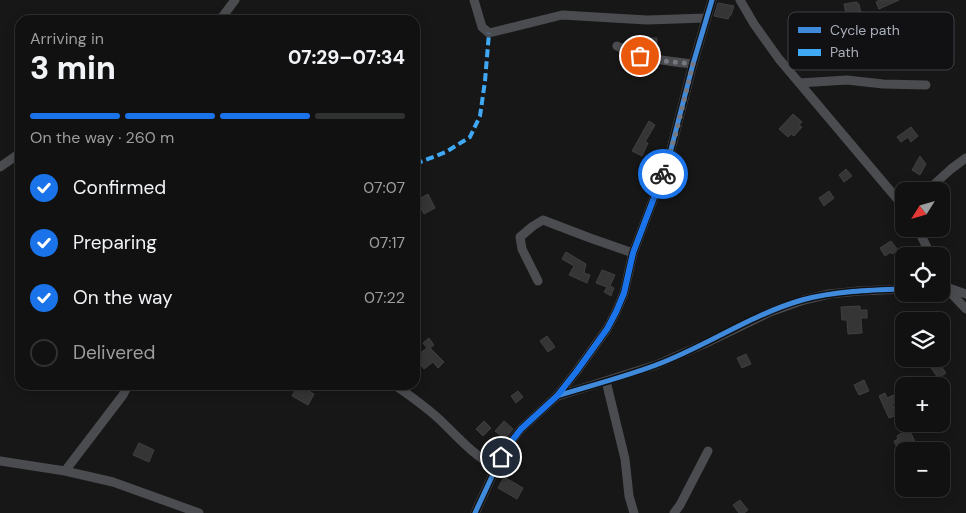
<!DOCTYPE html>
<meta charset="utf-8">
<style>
:root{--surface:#111;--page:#1a1a1a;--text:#f1f3f6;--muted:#9c9d9f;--line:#303131;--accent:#1a73e8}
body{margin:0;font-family:"DM Sans",sans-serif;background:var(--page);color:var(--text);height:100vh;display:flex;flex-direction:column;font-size:19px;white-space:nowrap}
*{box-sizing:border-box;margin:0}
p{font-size:16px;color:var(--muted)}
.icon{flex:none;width:28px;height:28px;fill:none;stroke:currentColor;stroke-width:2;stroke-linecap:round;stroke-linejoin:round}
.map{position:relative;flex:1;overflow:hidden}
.panel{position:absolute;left:15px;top:15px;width:405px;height:375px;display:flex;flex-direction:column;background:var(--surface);border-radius:15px;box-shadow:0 2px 12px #0003,0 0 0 1px var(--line)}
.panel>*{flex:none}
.needle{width:32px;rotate:233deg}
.controls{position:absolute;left:895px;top:182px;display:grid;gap:10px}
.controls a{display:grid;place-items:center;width:55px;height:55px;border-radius:10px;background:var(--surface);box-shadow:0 2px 12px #0003,0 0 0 1px var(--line);font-size:25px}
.pin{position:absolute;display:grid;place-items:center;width:42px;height:42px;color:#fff;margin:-21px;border:2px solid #fff;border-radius:50%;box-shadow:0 1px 5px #0007}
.courier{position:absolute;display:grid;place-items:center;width:50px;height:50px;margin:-25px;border:4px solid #1a73e8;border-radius:50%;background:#fff;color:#222;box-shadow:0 1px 6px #0007}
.headline em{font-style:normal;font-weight:800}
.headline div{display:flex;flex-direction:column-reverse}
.headline{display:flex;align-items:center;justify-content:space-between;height:85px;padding:0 15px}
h1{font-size:32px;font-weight:800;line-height:38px}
.bar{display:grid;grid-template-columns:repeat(4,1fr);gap:8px 5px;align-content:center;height:60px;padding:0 15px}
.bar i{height:6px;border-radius:4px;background:var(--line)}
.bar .on{background:var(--accent)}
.bar p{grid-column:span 4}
ol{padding:0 15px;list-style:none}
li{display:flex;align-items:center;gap:15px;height:55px}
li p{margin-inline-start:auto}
li .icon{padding:5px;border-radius:50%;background:var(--accent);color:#fff;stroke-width:4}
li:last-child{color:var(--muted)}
li i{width:28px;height:28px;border:2px solid var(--line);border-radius:50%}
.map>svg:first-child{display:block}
</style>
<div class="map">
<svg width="966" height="513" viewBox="0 0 966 513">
<rect width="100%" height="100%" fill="#171717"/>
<path fill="#353536" stroke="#3f4043" d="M880,0H899L879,9L876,2Z
M857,2V4H859L862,19H860L861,23L858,24V26L849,28L844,4Z
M718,3L734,6L731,15H730L728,19L714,16Z
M639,37H646V38H657V43L637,45H630V38H639Z
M793,114L802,122L799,125L802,127L794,136L791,134L788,137L779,129Z
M649,121L655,125L645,142L648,143L642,156L632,151Z
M911,127L918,136L911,142L908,137L901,142L897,137Z
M920,156L926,164L920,175L912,170Z
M846,169L852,176L844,182L839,175Z
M829,191L834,198L824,206L819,198Z
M428,194L435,208L424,214L417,200Z
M891,241L898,250L892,254L891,252L885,256L880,248Z
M566,252L586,264L584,273L590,275L587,283L569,275L574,266L562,259Z
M602,270L615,275L610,286L614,288L611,296L604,292L607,287L596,283Z
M860,306V310H867V318H861L862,333L848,334L847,320H842L841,307Z
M547,336L555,347L548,352L540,341Z
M429,338L434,345L430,348L444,362L438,368L433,362L424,369L415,357L427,348L423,343Z
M746,354L751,364L742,368L737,358Z
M925,359H936L946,373L938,378Z
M864,380L869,391L859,395L854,385Z
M298,385L314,394L308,405L292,396Z
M518,391L523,397L516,403L511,396Z
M885,393L887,398L894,395L897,402L892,404L897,415L889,418L879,396Z
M484,421L491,428L483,436L476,429Z
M504,421L513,429L505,439L495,431Z
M909,429L916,444L910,447L909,444L898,449L894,441L898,439L897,436Z
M489,442L497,448L491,456L483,450Z
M139,443L154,450L149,462L133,455Z
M504,477L523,488L517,499L498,488Z
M740,500L748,510L744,513H739L733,505Z"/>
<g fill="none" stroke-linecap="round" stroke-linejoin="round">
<path stroke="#4b4c50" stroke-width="9" d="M474,0L482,27L489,33L562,15L647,20L706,18
M740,0L754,24L779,59L904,207
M220,20L235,0
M617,46C643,59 665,61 693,64
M799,83L847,80L883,84L926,85
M0,167L20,153
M927,191L951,169L966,158
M918,229L931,256
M941,280L944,286L966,309
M538,281L522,249L520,237L533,226L543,220L590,238L633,253
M946,287L966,294
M606,381L625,459L629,496L634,513
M395,385C410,396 425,406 439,419C458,437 472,454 496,468
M558,396L656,365L704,344L770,312L804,300L829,294L859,291L904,289
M0,461L65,471L113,482L199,513
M65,471L123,395L128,385
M475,513L501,457L507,446L521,429L557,396L576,372L607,329L616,312L624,293L633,253L668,161L693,64L712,0
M674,513L680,505L708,451"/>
<path stroke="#3fa9f5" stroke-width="4" stroke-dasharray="8 4" stroke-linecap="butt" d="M415,164L446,152L470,137L480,116L485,81L489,33"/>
<defs>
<path id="cycleway" d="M557,396C589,386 624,377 656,365C705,347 750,315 802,300C835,291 870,290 904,289
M475,513L501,457L507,446L521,429L557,396L576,372L607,329L616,312L624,293L633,253L668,161L693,64L712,0"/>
</defs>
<use href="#cycleway" stroke="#111113" stroke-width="8"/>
<use href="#cycleway" stroke="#408adc" stroke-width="5"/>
</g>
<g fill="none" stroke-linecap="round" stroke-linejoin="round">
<path stroke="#757880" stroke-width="5" stroke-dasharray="0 9" d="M640,56L655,60L693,64L676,133L663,174"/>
<path stroke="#1a73e8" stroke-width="6" d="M501,457L508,446L521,429L557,396L576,372L607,329L616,312L624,293L633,253L663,174"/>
</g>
<rect x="788" y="12" width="166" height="58" rx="8" fill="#111113" stroke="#3e4045" stroke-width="1"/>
<rect x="798" y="27" width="23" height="6" fill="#408adc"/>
<rect x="798" y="49" width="23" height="7" fill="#3fa9f5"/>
<g font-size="14" fill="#a8adb8">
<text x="830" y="35">Cycle path</text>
<text x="830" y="57">Path</text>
</g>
</svg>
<div class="controls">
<a><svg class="needle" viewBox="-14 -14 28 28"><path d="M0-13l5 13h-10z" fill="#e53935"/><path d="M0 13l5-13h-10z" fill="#9c9d9f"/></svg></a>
<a><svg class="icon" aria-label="locate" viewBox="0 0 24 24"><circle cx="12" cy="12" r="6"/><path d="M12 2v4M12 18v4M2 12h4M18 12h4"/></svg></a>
<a><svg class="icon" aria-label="layers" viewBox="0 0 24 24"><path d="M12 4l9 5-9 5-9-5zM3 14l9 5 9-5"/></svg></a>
<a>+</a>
<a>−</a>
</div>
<div class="pin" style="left:640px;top:56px;background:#ea580c"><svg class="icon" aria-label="bag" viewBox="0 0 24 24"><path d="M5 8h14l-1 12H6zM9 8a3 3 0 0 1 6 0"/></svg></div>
<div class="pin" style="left:501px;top:457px;background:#1f2937"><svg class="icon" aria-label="home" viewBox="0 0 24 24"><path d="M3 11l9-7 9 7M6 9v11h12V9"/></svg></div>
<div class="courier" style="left:663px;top:174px"><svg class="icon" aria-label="bike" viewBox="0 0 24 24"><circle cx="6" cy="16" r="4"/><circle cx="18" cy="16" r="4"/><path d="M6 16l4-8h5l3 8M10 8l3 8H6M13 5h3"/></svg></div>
<section class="panel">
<div class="headline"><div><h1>3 min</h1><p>Arriving in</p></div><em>07:29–07:34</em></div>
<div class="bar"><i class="on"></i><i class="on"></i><i class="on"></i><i></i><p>On the way · 260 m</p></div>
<ol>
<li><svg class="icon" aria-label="check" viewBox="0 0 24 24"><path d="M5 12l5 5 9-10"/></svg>Confirmed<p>07:07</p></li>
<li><svg class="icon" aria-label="check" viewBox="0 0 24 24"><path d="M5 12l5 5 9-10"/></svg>Preparing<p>07:17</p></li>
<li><svg class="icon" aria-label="check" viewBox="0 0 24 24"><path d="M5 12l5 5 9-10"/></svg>On the way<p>07:22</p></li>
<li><i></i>Delivered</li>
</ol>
</section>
</div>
